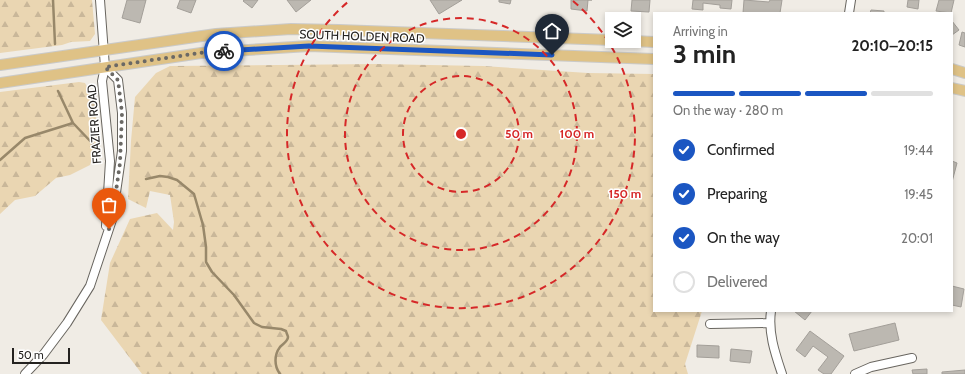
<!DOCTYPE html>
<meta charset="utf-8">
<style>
:root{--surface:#fff;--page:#f6f6f6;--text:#222;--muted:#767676;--line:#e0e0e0;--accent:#1b56c2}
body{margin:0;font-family:Cabin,sans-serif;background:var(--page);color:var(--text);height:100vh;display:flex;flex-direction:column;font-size:15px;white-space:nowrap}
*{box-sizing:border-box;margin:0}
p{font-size:13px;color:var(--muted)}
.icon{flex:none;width:22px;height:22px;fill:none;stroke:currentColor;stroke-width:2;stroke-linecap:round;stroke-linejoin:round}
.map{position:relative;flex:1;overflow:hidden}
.details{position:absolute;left:653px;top:12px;width:300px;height:300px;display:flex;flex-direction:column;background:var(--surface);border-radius:0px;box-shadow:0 2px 6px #0003}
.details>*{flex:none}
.buttons{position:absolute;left:605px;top:12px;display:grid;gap:8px}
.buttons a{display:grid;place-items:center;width:36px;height:36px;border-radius:0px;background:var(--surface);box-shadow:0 2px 6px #0003;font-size:20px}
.scale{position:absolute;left:12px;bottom:10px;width:58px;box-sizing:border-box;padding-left:4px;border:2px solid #242220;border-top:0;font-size:11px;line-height:14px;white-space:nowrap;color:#242220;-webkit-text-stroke:3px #fff;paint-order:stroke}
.pin{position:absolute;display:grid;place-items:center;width:34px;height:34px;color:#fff;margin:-41px -17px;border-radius:50% 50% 50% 0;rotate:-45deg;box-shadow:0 0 4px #0007}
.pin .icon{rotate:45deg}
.courier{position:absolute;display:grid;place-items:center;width:40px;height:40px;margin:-20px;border:3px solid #1b56c2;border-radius:50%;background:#fff;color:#222;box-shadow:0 1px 5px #0007}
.overview em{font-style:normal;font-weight:700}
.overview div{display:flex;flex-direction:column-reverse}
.overview{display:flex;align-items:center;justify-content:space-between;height:68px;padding:0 20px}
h1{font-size:26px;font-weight:700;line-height:30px}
.bar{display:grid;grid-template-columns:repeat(4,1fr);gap:6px 4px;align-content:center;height:48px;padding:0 20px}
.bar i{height:5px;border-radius:3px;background:var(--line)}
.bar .on{background:var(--accent)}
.bar p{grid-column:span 4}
ol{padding:0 20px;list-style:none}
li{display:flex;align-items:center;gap:12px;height:44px}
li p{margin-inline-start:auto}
li .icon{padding:4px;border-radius:50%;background:var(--accent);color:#fff;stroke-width:4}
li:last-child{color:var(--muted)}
li i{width:22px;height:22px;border:2px solid var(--line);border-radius:50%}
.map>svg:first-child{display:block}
</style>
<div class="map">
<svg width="965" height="374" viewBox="0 0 965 374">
<defs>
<pattern id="forest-firs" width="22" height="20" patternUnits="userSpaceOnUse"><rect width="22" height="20" fill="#ead6b2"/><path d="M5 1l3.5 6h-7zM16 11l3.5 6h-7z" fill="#c9b799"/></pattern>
</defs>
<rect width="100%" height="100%" fill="#f0ece5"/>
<path fill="url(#forest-firs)" d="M0,0H92L95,34L90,41L71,42L62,45L0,53Z
M376,64L483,66L588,73L654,74V311H702L685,364L688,374H142L101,320L110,263L130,219L157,213L173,230L174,222L170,195L150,191L146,208L128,199L131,141L135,97L156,73L170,66Z
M79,82L85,83L95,102L96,123L100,132L90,165L70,175L56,178L35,196L15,200L0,214V92Z"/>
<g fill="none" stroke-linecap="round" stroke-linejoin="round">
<path stroke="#98886a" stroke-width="2.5" d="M53,0L55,44
M58,91L73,123L93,144
M0,160L25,138L73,123
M146,179L160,176L168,177L177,180L194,194L203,225L206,247V262L212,272L234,295L254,323L262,327L281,329L286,331C286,332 288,336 288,337C288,341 283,344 280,347C274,355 274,366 280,374"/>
</g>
<path fill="#bcb8b1" stroke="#a39f99" d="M127,0H146L140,23L122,18Z
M180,0H196L191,13L177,8Z
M244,0H258L252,8L243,1Z
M287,0H311L296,12Z
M430,0H462L439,14Z
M499,0H511L510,4L499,2Z
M571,0H592H588L587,11L571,9Z
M632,0H650L649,12L631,11Z
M693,0H732L731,9L720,8V5L703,3V10L692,9Z
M744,0L769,2L770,0H782L780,13H743Z
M908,0H919L918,9L907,7Z
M939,0H954L951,13L936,11Z
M871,10L884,11V13H870Z
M952,21L959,30L952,35Z
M962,32L965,33V47L959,45Z
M952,161L957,163L952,182Z
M952,286L964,289L961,307L952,305Z
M794,311H812L805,320Z
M895,323L899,340L854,351L849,334Z
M810,331L844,356L831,374H824L818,370L828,357L813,346L805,357L796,350Z
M697,345L719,346V358L697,357Z
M731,349L752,351L750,363L730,361Z
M927,369V374H913L912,370Z
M965,370V374H942V372Z"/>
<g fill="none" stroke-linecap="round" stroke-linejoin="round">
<defs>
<path id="minor" d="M100,0L105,67L102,81L110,161L106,226
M849,13L851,0
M771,311C768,333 775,353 782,374
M710,324L770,323
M25,374L43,355L67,323L90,286L112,220L122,151V113L118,80L105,67
M855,374L871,367L912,358"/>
<path id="major" d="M634,41L654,42
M0,65L216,34L291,29L339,30L612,40
M952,69L965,73
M0,83L201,53L309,46L654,59
M952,88L965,91"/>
</defs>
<use href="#minor" stroke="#68655f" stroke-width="10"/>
<use href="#major" stroke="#cacac9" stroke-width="12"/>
<use href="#minor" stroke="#fff" stroke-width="8"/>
<use href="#major" stroke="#dfc286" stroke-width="10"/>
</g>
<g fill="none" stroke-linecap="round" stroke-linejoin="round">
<path stroke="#6b6965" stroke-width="4" stroke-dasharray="0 7.2" d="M109,229L112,220L120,163L122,113L118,80L105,67L200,53L224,51"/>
<path stroke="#1b56c2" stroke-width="5" d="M224,51L309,46L552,55"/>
</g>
<g fill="none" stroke="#d62828" stroke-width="2" stroke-dasharray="7 5">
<circle cx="461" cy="134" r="58"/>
<circle cx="461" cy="134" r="116"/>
<path d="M573 1A174 174 0 1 1 349 1"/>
</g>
<g text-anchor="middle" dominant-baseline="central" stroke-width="3" stroke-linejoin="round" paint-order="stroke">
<g font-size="12" fill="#242220" stroke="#fff">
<text transform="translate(362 36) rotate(2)">SOUTH HOLDEN ROAD</text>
<text transform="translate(94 124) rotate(-94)">FRAZIER ROAD</text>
</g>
</g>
<circle cx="461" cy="134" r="6" fill="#d62828" stroke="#fff" stroke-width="2"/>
<g font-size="12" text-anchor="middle" font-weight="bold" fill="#d62828" stroke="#fff" stroke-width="3" stroke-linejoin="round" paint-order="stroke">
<text x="519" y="138">50 m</text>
<text x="577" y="138">100 m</text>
<text x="625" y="198">150 m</text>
</g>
</svg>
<div class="buttons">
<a><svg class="icon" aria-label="layers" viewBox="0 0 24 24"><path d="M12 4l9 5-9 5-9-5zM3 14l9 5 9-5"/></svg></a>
</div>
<div class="scale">50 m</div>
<div class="pin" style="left:109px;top:229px;background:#ea580c"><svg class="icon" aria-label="bag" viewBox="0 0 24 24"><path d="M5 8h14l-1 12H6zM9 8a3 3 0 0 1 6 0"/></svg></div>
<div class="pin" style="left:552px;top:55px;background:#1f2937"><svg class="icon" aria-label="home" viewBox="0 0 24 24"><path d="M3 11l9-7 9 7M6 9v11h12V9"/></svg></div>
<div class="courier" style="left:224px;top:51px"><svg class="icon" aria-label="bike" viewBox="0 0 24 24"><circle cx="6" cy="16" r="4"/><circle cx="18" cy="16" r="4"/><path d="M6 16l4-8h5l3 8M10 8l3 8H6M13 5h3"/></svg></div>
<section class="details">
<div class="overview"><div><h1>3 min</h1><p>Arriving in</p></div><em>20:10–20:15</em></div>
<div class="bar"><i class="on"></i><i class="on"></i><i class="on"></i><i></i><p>On the way · 280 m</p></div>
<ol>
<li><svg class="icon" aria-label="check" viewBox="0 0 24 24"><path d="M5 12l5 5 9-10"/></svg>Confirmed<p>19:44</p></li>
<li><svg class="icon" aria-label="check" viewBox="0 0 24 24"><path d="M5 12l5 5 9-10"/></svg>Preparing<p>19:45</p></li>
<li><svg class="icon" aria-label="check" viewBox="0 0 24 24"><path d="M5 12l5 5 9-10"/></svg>On the way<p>20:01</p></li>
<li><i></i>Delivered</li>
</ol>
</section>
</div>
